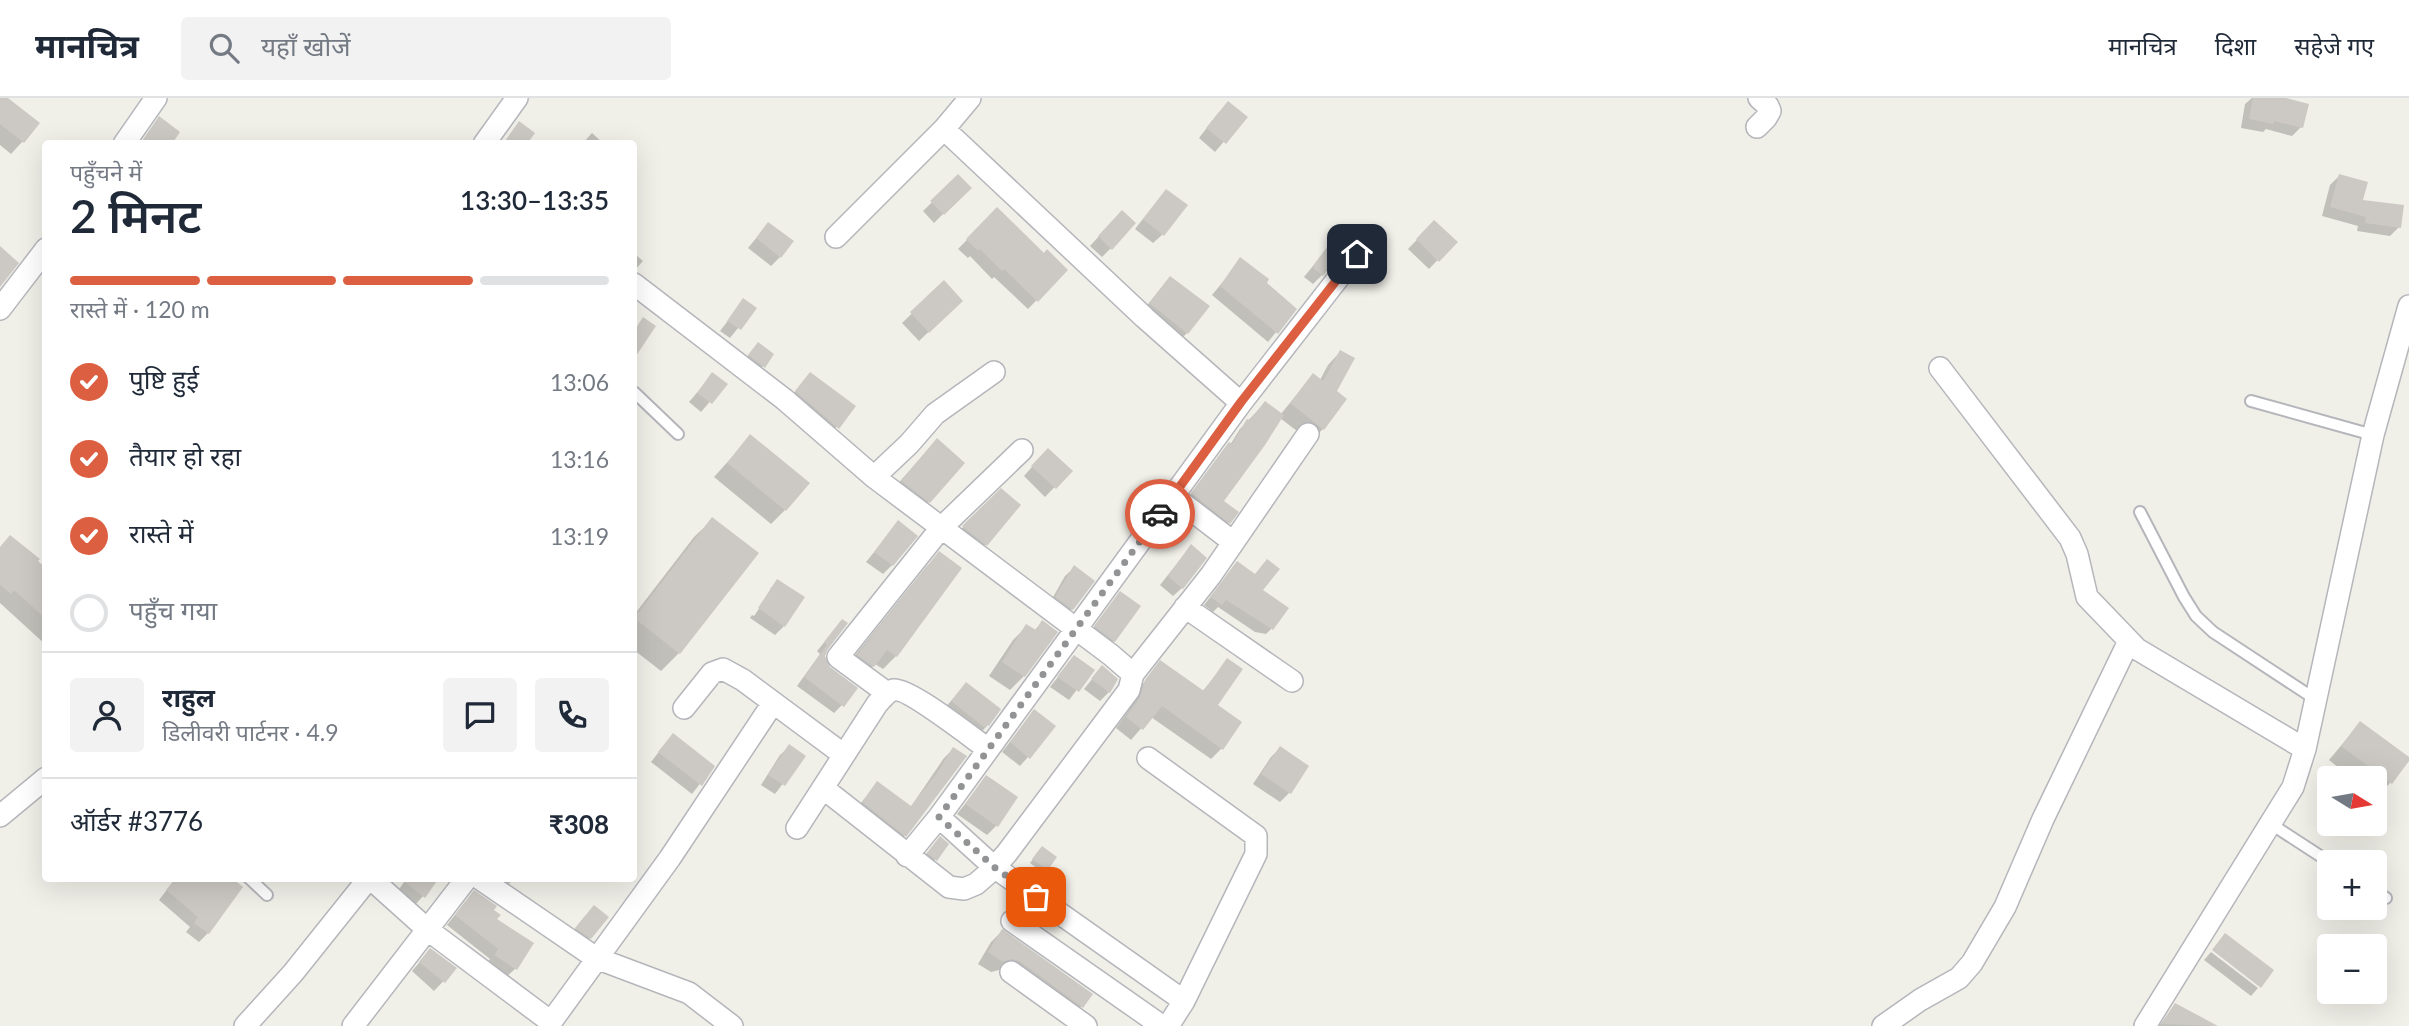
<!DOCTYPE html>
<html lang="hi">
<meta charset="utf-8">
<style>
:root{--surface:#fff;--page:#f2f2f3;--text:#1f2937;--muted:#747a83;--line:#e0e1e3;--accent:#dd5f41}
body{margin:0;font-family:Lato,"Noto Sans Devanagari",sans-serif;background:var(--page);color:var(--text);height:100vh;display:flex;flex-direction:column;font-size:26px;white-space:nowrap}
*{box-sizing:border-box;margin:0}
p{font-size:23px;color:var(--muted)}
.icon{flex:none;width:38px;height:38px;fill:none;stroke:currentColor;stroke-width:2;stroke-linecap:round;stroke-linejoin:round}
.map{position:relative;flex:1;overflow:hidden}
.drawer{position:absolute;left:42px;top:42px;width:595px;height:742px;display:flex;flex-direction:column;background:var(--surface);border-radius:7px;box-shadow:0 7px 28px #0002}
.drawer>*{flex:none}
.needle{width:46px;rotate:101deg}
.tools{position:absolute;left:2317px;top:668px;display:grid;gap:14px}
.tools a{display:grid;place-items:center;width:70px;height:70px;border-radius:7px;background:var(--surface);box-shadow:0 7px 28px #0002;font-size:35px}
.pin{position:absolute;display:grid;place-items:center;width:60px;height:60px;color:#fff;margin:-30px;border-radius:14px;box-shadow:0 4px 10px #0006}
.courier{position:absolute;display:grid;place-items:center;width:70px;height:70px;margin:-35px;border:5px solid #dd5f41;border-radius:50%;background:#fff;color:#222;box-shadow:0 2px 9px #0007}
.head em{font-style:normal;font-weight:600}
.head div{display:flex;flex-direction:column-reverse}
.head{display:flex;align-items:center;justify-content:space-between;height:119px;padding:0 28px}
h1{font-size:46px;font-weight:600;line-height:52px}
.bar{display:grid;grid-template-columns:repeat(4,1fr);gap:10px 7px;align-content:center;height:84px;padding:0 28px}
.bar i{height:9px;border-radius:5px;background:var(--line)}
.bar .active{background:var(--accent)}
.bar p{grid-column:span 4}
.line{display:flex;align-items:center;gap:18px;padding:0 28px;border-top:2px solid var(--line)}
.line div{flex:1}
.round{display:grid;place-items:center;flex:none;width:74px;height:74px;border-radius:7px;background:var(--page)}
ol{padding:0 28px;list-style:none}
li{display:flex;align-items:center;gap:21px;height:77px}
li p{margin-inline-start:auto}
li .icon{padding:7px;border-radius:50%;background:var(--accent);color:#fff;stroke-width:4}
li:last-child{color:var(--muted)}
li i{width:38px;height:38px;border:4px solid var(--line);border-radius:50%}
header{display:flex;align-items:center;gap:42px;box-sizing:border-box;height:98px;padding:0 35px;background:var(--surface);border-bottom:2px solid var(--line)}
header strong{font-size:33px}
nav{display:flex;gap:38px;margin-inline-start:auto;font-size:24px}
.search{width:490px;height:63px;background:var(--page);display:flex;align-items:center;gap:18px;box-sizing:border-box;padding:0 24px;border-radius:7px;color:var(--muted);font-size:26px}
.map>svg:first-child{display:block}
</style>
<header>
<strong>मानचित्र</strong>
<div class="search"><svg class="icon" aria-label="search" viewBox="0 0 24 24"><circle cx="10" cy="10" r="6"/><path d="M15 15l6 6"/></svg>यहाँ खोजें</div>
<nav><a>मानचित्र</a><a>दिशा</a><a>सहेजे गए</a></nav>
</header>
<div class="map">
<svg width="2409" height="928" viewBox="0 0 2409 928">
<rect width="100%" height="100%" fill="#f0efe8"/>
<path fill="#0003" d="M0,0H5L23,43L11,56L0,47Z
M2252,0H2268L2301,29L2292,38L2266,31L2263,34L2241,30L2245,6Z
M1219,14L1245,19L1215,54L1199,40Z
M592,35L604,46H582Z
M2339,78L2361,103L2399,129L2390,138L2357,133L2358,128L2322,118L2330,87Z
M958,79L969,90L934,125L923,113Z
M1158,102L1162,137L1153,145L1135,131Z
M997,111L1043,157L1066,172L1028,211L994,179L992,181L970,158L968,160L958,151Z
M1113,123L1111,150L1102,159L1090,148Z
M1434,124L1455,144L1429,171L1408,151Z
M768,126L780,159L771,168L748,150Z
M1326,152L1322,177L1313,186L1304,179Z
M634,155L643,163L634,173Z
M1241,162L1295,211L1268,244L1212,197Z
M944,185L961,203L919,243L902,225Z
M1162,189L1187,235L1178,244L1141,215Z
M744,202L754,210L730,240L720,233Z
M758,246L763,268L754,277L740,267Z
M1340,254L1335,294L1323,331L1310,343L1280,320L1222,403L1229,424L1221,432L1185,404L1222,354L1230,347L1240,331L1265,305L1280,317L1313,277L1320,282L1328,267Z
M713,276L725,286L701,314L689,304Z
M810,276L853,309L824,344L783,308Z
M750,339L785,412L771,426L714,379Z
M924,356L929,404L915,417L888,397Z
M1039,361L1070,373L1045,399L1024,378Z
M1002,392L986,446L972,460L949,443Z
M713,421L679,555L661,573L634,552V517L694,439Z
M898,425L892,467L883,476L866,464Z
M1191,448L1182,490L1173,498L1160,487Z
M0,450L36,463L46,472V547L0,505Z
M939,456L960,471L896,558L883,571L875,566L860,581L845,570L926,469Z
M1237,465L1255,478L1261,492L1274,528L1266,536L1255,534L1218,509L1213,514L1204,507Z
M1074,470L1072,511L1063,520L1048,508L1065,478Z
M777,483L784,528L775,537L750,520L752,517L754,518L773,491H770Z
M1121,495L1114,543L1105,552L1087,538Z
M842,523L823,558L842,607L834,615L797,588L820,556L817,553Z
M1042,524L1024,578L1010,592L989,578L1013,542L1027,528L1034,533Z
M1074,559L1092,572L1069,602L1050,589Z
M1228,562L1215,607L1222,650L1211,661L1151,619L1131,642L1116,630L1129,612L1135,595L1161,565L1202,594Z
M1102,569L1109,594L1100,603L1084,591Z
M966,586L988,627L979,636L943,612Z
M1034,613L1028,659L1020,668L1002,654Z
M2360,625L2390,685L2377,698L2375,697V681H2353L2329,662Z
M665,646L713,669L692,696L651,664Z
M789,649L804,658L775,696L761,687L780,657Z
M1280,650L1307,669L1289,695L1280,704L1253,686L1271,659Z
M953,651L905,737L896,746L854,713L878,685L910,710L944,660Z
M986,680L996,728L987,737L957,716Z
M932,749L935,762L927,770L919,765Z
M1038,754L1046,771L1043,775L1030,765Z
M176,780L208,835L199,844L186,834L190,829L159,802Z
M407,780L423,798L415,807L397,794Z
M481,780H514L502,794Z
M465,804L492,812L515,871L506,879L486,866L490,861L447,827Z
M585,818L590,840L581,849L568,840Z
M1002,833L1082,908L1070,920L1007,874L999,872L991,874L978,866L991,844Z
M430,852L455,871L434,893L412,873Z
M2211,854L2258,890L2251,898L2204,862Z
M2175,907L2211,926V928H2159Z"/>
<path fill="#ccc9c4" d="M0,0H8L40,25L24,45L0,26Z
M2253,0H2286L2309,6L2303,30L2274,23L2273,26L2249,21Z
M1228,3L1248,19L1226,46L1206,30Z
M159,18L180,34L172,46H140Z
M519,23L535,35L527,46H503Z
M958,76L972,90L944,117L930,103Z
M2339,76L2368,84L2363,102L2404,107L2401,130L2365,125L2366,119L2330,109Z
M1166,91L1188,107L1164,138L1143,121Z
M997,109L1044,155L1047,151L1068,172L1038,204L1004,171L1002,173L980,151L978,153L966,141Z
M1122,112L1136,125L1112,152L1098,138Z
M1434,122L1458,144L1439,164L1416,141Z
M768,124L794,143L781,160L756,140Z
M1334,140L1346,149L1323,178L1312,169Z
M0,148L19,165L0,189Z
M1240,159L1269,181L1267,185L1297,211L1278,236L1220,188Z
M1170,178L1210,208L1188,236L1149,205Z
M944,182L963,203L929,235L910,214Z
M743,200L757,210L741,232L727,223Z
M643,219L656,228L634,261V233Z
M758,244L774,256L765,270L748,257Z
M1340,252L1355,260L1337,293L1347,301L1324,332L1290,305L1313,275L1323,283Z
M712,274L728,286L712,306L697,295Z
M810,274L856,308L839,331L795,293Z
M1265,303L1284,317L1265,347L1224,403L1239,414L1230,426L1191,395L1229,344L1232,346L1247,321L1250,322Z
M750,336L810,385L786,413L727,365Z
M937,340L965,365L930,405L901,383Z
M1048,350L1073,373L1056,391L1031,368Z
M1001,390L1021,407L987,448L962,428Z
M712,419L759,455L680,556L634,520Z
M898,422L918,438L893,468L874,454Z
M10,437L40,461L38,463L46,470V521L14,492L11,496L0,487V449Z
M1191,446L1207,460L1183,491L1168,478Z
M939,453L962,470L897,559L887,552L874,569L857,557Z
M1267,461L1280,471L1263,492L1289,510L1273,532L1226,502L1222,507L1210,499L1237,463L1255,476Z
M1074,467L1095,483L1073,512L1055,499Z
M777,481L805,499L785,529L758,510Z
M1120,493L1141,508L1115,544L1094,528Z
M842,521L848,525L828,551L825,558L830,569L858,590L844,609L804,579L827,547L824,544Z
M1042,522L1058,534L1025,579L1002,564L1026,526L1036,532Z
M1074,557L1095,572L1079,594L1057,579Z
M1227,560L1243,571L1218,607L1242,624L1223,652L1162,608L1143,632L1126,619L1140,599L1145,582L1160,562L1204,593Z
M1102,567L1118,581L1110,595L1091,581Z
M966,584L1001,611L989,628L987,626L985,630L951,603Z
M1034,611L1056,628L1030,661L1010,644Z
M2360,623L2409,659V663L2392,686L2341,648Z
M673,635L715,668L702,688L658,654Z
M789,646L806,658L785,688L768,677Z
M1280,648L1309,668L1291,696L1261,676Z
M953,649L967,658L906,739L862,704L877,683L911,708L937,675Z
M986,677L1018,699L998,729L965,706Z
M940,738L949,746L937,763L927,755Z
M1042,748L1057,759L1048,772L1032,761Z
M176,780H232L243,789L209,836L194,825L198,819L166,792Z
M400,780H439L425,800Z
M474,792L497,808L494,812L501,817L497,821L534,845L517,872L494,857L498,851L455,817Z
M594,807L609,819L591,841L575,830Z
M1002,831L1093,896L1083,910L1019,863L1012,861L1003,864L988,854Z
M2225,835L2274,872L2261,890L2212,852Z
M430,850L457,870L445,885L419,864Z
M2175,905L2218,928L2161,926Z"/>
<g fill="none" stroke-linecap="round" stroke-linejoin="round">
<defs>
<path id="lane" d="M634,294L678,336
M2251,303L2373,337
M2140,414L2184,499L2196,518L2213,534L2315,601
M2271,726L2331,765
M249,780L267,797
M2375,793L2386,800"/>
<path id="street" d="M1757,29L1766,20L1770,13L1768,8L1759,0
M944,31L1145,220L1241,305
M124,46L156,0
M484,46L517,0
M836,139L944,31L970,0
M634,186L784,301L874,379L1111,557L1133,576L1129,592L1007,755L991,773L976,786L964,791L949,789L823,690
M0,211L46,151
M1940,270L2070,440L2077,456L2087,499L2137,551L2305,651
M874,379L909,346L935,316L994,274
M1173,398L1233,444
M1185,509L1292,583
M1133,576L1211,477L1308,336
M887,595L838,559L941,430L1022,352
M684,610L712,575L723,571L743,582L844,657
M1148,660L1256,738V756L1184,903L1168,928
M0,718L46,680
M939,719L994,769L1184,903
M797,730L877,606C882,601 887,593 894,592C909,590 972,640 988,651
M907,758L939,719L1241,305L1357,156
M370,780L428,832L551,924L670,760L773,605
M479,780L596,860L689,895L732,928
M1012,823L1162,928
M1011,874L1086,928
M245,928L293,875L369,780
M353,928L467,780
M1883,928L1920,902L1959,880L1972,865L2005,809L2043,721L2129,543
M2145,928L2293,689L2305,651L2373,337L2409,208"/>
</defs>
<use href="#lane" stroke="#b5b6bb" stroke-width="14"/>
<use href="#street" stroke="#b5b6bb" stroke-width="24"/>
<use href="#lane" stroke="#fff" stroke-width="10"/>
<use href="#street" stroke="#fff" stroke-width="21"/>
</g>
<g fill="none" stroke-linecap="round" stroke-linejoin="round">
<path stroke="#929394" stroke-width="7" stroke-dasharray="0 12.6" d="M1036,799L994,769L939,719L1160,416"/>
<path stroke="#dd5f41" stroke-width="9" d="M1160,416L1241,304L1357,156"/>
</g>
</svg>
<div class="tools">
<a><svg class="needle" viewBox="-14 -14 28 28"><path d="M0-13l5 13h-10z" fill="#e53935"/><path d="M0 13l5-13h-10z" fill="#747a83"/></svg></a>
<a>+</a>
<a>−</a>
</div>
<div class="pin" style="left:1036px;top:799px;background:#ea580c"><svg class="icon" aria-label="bag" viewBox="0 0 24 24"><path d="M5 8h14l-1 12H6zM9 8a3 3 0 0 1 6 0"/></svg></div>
<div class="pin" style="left:1357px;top:156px;background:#1f2937"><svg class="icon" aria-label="home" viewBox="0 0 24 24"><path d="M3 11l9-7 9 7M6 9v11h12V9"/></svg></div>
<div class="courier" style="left:1160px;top:416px"><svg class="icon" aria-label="car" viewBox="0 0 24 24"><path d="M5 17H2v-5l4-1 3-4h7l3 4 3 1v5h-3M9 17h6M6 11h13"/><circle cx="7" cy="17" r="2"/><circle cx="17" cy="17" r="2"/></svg></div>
<section class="drawer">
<div class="head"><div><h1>2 मिनट</h1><p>पहुँचने में</p></div><em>13:30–13:35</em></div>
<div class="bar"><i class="active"></i><i class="active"></i><i class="active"></i><i></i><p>रास्ते में · 120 m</p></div>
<ol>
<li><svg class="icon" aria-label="check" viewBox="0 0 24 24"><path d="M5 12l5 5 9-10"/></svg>पुष्टि हुई<p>13:06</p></li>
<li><svg class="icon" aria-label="check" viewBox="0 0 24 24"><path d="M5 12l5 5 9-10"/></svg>तैयार हो रहा<p>13:16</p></li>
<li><svg class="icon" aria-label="check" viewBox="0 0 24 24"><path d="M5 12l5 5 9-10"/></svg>रास्ते में<p>13:19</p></li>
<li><i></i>पहुँच गया</li>
</ol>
<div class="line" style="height:126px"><a class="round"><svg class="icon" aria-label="person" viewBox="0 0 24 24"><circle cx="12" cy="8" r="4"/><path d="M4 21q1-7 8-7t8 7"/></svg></a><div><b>राहुल</b><p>डिलीवरी पार्टनर · 4.9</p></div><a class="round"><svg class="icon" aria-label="chat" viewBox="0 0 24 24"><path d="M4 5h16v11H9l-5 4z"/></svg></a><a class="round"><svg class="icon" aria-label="phone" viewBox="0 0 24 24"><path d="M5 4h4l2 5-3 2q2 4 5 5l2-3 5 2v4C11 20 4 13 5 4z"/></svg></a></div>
<div class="line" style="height:91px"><div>ऑर्डर #3776</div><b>₹308</b></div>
</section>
</div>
